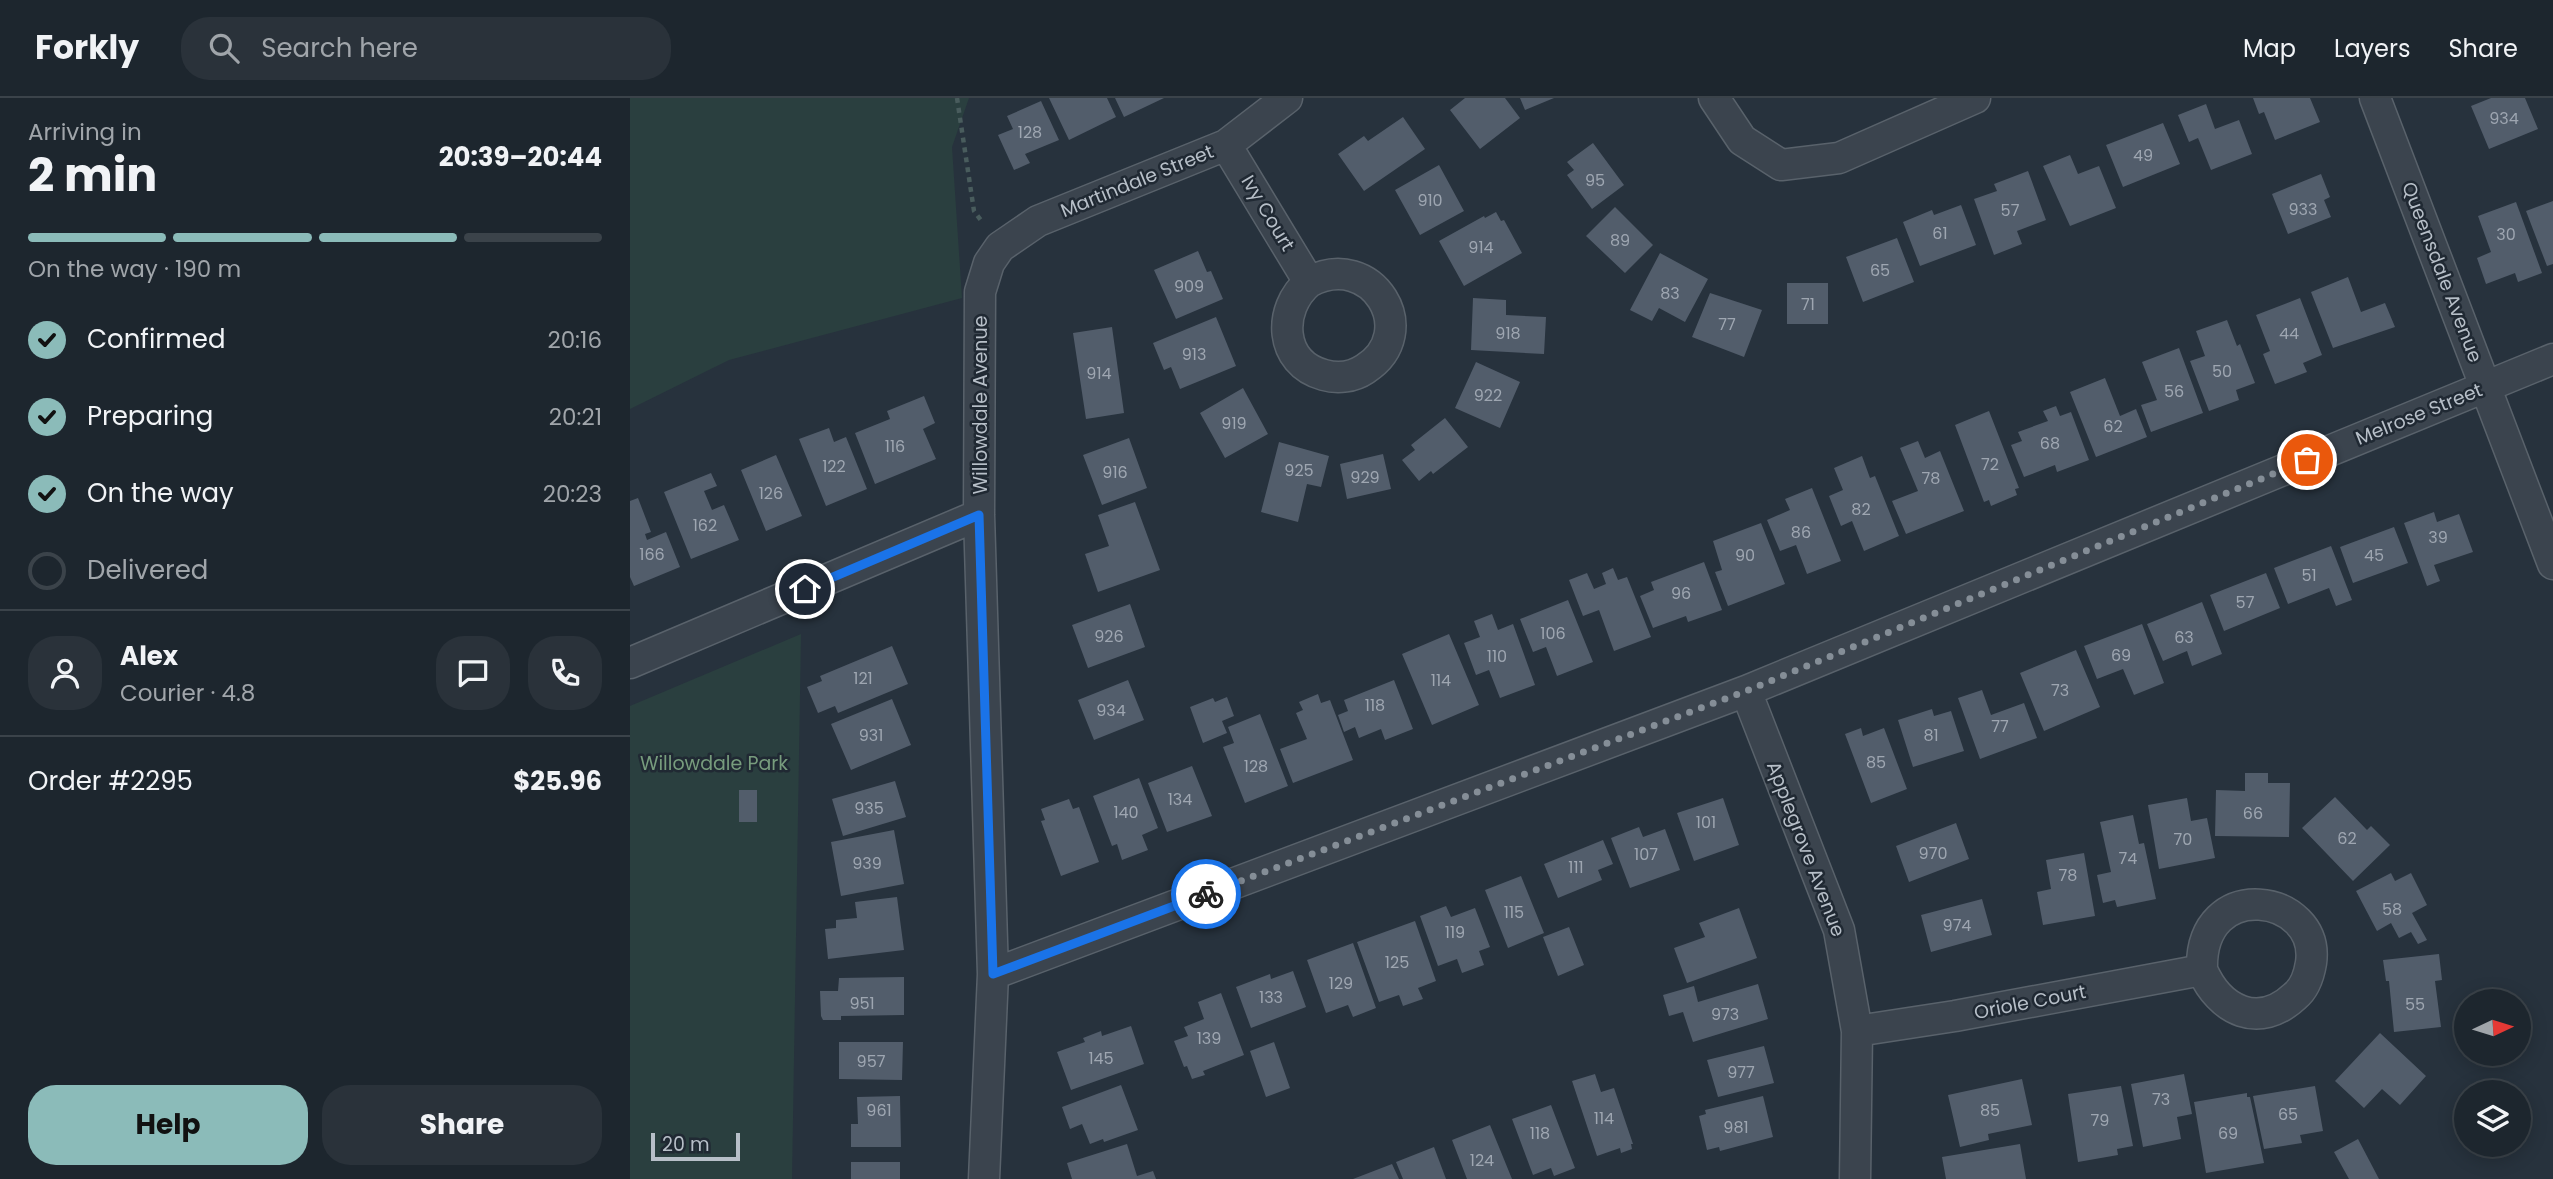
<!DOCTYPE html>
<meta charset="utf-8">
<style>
:root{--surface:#1d262e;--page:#2a323a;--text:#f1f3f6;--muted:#a0a5aa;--line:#3b434a;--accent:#8bbbb9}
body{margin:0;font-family:Poppins,sans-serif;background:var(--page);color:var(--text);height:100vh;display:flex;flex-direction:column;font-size:26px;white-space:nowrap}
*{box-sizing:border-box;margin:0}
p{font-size:23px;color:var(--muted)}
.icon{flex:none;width:38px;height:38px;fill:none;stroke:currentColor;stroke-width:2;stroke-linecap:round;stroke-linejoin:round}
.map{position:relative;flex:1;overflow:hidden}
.details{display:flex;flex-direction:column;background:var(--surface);width:630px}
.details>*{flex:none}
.needle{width:46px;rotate:86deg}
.buttons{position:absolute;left:1824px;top:891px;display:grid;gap:14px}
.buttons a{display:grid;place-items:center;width:77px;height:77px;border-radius:50%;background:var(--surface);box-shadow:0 4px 18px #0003,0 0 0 2px var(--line);font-size:35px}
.scale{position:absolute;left:21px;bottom:18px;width:89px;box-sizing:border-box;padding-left:7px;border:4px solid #b7bfc8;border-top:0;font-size:19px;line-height:24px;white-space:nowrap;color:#b7bfc8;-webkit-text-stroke:5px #202933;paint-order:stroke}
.pin{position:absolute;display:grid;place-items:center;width:60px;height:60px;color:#fff;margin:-30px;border:4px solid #fff;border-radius:50%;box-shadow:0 2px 7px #0007}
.courier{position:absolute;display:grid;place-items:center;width:70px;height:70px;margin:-35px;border:5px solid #1a73e8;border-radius:50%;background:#fff;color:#222;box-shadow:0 2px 9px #0007}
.head em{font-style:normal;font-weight:700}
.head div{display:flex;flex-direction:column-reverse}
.head{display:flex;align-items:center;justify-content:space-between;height:119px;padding:0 28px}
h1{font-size:46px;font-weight:700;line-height:52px}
.bar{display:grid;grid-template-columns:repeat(4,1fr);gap:10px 7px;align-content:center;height:84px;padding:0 28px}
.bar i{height:9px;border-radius:5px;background:var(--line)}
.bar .active{background:var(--accent)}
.bar p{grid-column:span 4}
.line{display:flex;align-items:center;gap:18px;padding:0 28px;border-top:2px solid var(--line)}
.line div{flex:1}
.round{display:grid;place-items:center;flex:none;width:74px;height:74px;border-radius:28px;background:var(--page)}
ol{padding:0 28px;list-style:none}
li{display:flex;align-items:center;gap:21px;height:77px}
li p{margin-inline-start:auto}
li .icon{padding:7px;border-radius:50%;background:var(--accent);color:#111;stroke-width:4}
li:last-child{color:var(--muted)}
li i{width:38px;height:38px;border:4px solid var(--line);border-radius:50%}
.primary-button{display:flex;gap:14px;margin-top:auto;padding:14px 28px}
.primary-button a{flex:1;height:80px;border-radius:28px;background:var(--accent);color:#111;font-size:28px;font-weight:700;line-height:80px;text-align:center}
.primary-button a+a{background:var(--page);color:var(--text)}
header{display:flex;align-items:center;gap:42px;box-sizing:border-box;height:98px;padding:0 35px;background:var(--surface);border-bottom:2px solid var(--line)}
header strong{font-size:33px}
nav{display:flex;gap:38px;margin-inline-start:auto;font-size:24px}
.search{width:490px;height:63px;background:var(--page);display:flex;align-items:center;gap:18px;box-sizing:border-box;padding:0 24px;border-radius:28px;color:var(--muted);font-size:26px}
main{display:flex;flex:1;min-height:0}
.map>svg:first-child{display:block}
</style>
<header>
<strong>Forkly</strong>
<div class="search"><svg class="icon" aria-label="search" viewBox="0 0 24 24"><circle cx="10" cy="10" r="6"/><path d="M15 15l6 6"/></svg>Search here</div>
<nav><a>Map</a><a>Layers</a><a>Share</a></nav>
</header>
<main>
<section class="details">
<div class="head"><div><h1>2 min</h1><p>Arriving in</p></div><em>20:39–20:44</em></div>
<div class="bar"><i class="active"></i><i class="active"></i><i class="active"></i><i></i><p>On the way · 190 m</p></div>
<ol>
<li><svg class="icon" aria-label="check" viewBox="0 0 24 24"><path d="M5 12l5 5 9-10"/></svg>Confirmed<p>20:16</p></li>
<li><svg class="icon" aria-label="check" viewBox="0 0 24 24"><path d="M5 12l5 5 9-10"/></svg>Preparing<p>20:21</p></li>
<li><svg class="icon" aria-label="check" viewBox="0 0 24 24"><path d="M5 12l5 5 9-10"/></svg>On the way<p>20:23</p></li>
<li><i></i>Delivered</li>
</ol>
<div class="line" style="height:126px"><a class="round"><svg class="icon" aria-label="person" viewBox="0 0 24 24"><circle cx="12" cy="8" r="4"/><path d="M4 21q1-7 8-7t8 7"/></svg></a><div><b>Alex</b><p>Courier · 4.8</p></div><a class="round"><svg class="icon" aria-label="chat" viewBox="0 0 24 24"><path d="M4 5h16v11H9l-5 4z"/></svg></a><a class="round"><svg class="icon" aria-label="phone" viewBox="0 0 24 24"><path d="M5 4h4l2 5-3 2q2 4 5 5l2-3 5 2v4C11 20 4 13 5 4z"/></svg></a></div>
<div class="line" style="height:91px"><div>Order #2295</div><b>$25.96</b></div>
<div class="primary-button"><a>Help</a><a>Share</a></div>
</section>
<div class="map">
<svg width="1923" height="1081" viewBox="0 0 1923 1081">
<rect width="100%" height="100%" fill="#27323d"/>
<path fill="#2a3f3f" d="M0,0H339L322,49L332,200L99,262L0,311Z
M171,536L162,1081H0V608Z"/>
<path fill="#525d6b" d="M419,0H477L486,19L439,42Z
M485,0H534L494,19Z
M835,0H875L890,20L850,51L820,12Z
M890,0H924L895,12Z
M1623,0H1680L1690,24L1645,42L1634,14L1629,16Z
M1861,0H1895L1908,31L1859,51L1841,8Z
M411,3L429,42L395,56L400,65L384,72L368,37L383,31L377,18Z
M1576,6L1585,31L1609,22L1622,56L1581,72L1568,40L1559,44L1548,17Z
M773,19L795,51L734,93L708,56L734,38L738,43Z
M1533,25L1550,66L1493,89L1476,47Z
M963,45L994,87L962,111L937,77L944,72L937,64Z
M1440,57L1448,76L1469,68L1486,110L1440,128L1413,68Z
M809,67L834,113L790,137L765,92Z
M1398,73L1416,122L1387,133L1392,146L1364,157L1344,101L1367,93L1364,86Z
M1691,76L1700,99L1694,102L1701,119L1658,136L1642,96Z
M1923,103V166L1917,168L1896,113Z
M1886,104L1912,175L1888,184L1885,175L1856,186L1847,160L1861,154L1848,118Z
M1331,107L1346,147L1290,168L1273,124L1302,112L1304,117Z
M985,109L1023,147L995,175L956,138Z
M866,114L871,123L874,122L892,155L834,188L809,143L854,118L855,120Z
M1267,140L1284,184L1233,204L1216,159Z
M568,153L577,174L581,173L593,201L546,221L524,172Z
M1030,155L1078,181L1055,224L1029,210L1022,223L1000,212Z
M1718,179L1731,214L1755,205L1765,229L1703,250L1681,194Z
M1157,185H1198V226H1157Z
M1080,195L1132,212L1114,259L1062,239Z
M843,200L876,202V217L916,219L914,256L841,252Z
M1670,200L1692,257L1673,265L1677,274L1645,286L1633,256L1640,253L1626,217Z
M586,219L606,268L550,291L541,269L534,272L523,245Z
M1597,222L1607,248L1610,246L1625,285L1606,292L1609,302L1579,313L1560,263L1575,258L1566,233Z
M482,229L494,315L456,321L443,235Z
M1549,250L1573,315L1521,334L1511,307L1527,302L1512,264Z
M846,264L890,284L870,330L825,310Z
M1475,280L1490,318L1506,311L1517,339L1466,359L1440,294Z
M613,290L638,336L595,360L570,315Z
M294,298L305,325L293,331L306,361L245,386L225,335L260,321L257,313Z
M1426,308L1430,318L1441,314L1459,362L1427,374L1425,367L1394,379L1381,347L1392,343L1388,334L1418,323L1413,313Z
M1359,313L1389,390L1385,391L1387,397L1361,408L1359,402L1354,404L1325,327Z
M815,320L838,349L803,376L801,373L789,383L772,362L785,352L781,347Z
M199,330L204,344L216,339L237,391L196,408L169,341Z
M499,340L517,390L472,407L453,357Z
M1288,343L1295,360L1310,353L1334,413L1276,436L1262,403L1288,393L1270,350Z
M649,344L699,358L691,389L677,386L668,424L631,414Z
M753,356L761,391L717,401L710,366Z
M146,357L172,418L136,433L111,372Z
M1232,358L1240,380L1245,378L1269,438L1234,453L1222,423L1211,428L1199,398L1213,392L1204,370Z
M81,375L87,388L74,393L82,412L94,407L109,442L61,461L34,394Z
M1182,390L1211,463L1177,476L1166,447L1150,453L1137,422L1160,412L1155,401Z
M8,400L21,434L15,436L17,442L36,434L50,469L4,488L0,479V403Z
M505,404L530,472L468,494L455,456L479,448L468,417Z
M1804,414L1807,424L1829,416L1843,454L1804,467L1810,483L1797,488L1774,425Z
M1131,425L1155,486L1098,508L1085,474L1092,472L1083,443Z
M1764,429L1778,465L1723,485L1710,449Z
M1701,448L1722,502L1706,508L1699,490L1658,506L1644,470Z
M1074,464L1092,512L1058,524L1056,518L1023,530L1010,498L1024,492L1021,484Z
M983,470L988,482L997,479L1021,539L984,553L969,512L953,518L939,482L957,475L964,491L976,486L972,475Z
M1636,475L1650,510L1594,533L1580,497Z
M938,502L963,564L927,578L916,549L903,554L890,521Z
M1572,504L1592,556L1562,568L1557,553L1533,563L1517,526Z
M500,506L515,549L458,570L442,527Z
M862,516L868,532L883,526L905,587L870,600L859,572L846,577L834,545L850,539L844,523Z
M1512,526L1534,585L1504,597L1493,571L1467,581L1454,548Z
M819,536L849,607L802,627L772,556Z
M262,548L278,586L208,615L205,608L188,615L177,589L192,583L190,578Z
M1446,552L1470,609L1414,633L1390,575Z
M498,582L514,622L464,642L448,602Z
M764,582L783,631L755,642L751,631L729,640L725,629L714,634L708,617L718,613L714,602Z
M1352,592L1361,617L1394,605L1407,640L1350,661L1328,600Z
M688,596L691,605L700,602L723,662L663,685L650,651L677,641L666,615L673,612L669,604Z
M597,599L604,618L592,623L597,635L573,645L560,609L583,600L585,604Z
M262,601L281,647L221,672L201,626Z
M1302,611L1304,618L1321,613L1334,653L1283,669L1268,622Z
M630,616L658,688L615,705L593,649L604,645L598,629Z
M1231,630L1233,638L1254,630L1277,691L1241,705L1215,636Z
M562,668L582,718L537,734L518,685Z
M1615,675H1638V685H1660L1659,739L1585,738L1586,692L1615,693Z
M509,680L528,730L512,737L518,752L492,762L487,746L482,748L463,698Z
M265,683L276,719L213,738L202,701Z
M109,692H127V724H109Z
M1705,699L1737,732L1741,728L1760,747L1723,783L1672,730Z
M1093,700L1109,747L1064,763L1047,715Z
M1557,700L1561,723L1577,720L1585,760L1529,771L1518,707Z
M439,701L443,711L449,709L469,764L431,778L411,723L415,722L411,711Z
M1503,717L1509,746L1514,745L1526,801L1487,809L1485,802L1473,805L1467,777L1481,774L1470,724Z
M1326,725L1339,761L1279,784L1266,748Z
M1009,729L1013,739L1035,731L1050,772L1000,790L981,740Z
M264,732L274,786L211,798L201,744Z
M973,742L983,766L968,772L972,782L928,800L914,766Z
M1454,755L1465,818L1413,827L1407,794L1421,791L1416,762Z
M1761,775L1765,783L1781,775L1797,807L1782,815L1797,842L1788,846L1781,834L1769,840L1761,825L1747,833L1726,793Z
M891,778L914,835L878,850L855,792Z
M267,799L274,852L198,861L195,831L206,830V822L227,820L225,804Z
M1352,801L1362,837L1301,854L1291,817Z
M816,808L821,819L845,810L860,849L849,853L854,867L832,875L827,861L808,868L790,818Z
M1109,810L1127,860L1057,885L1044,850L1075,839L1069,825Z
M785,823L806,883L788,890L793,901L773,908L769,897L749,904L727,844Z
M939,829L954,867L928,878L913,839Z
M723,845L746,910L723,919L718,907L696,915L677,862Z
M1809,856L1812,882L1805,883L1811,929L1764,934L1759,883H1756L1753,862Z
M663,873L676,909L621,930L606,889L640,876L641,881Z
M274,879V917L211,918V922H193L191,918L190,893H208L209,880Z
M1128,886L1138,921L1063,944L1053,914L1039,918L1033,897L1064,888L1068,904Z
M591,895L614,957L573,973L575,977L562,981L557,968L554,969L544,943L558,938L554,929L574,921L568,904Z
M501,928L514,966L441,992L427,954L455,944L453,940L471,933L472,938Z
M1750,935L1796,978L1770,1007L1752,991L1734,1010L1705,983Z
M209,944H273L272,982L209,981Z
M644,944L660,990L636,999L620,953Z
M1134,948L1144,985L1088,999L1077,962Z
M965,976L971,994L984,990L1003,1046H1001L1002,1051L991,1055L990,1050L967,1058L942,983Z
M1554,976L1562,1016L1547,1019L1551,1041L1513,1049L1501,986Z
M1392,981L1402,1027L1358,1036L1359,1042L1330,1049L1318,997Z
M491,987L508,1032L474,1044L473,1041L460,1046L452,1026L440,1031L432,1009Z
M1491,988L1503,1048L1487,1051L1488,1057L1448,1064L1438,996Z
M1685,988L1693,1033L1670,1037L1672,1045L1634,1051L1623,998Z
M1617,995V999H1620L1634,1065L1576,1075L1564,1004Z
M270,998L271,1049H221V1026H228L227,999Z
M1133,998L1143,1039L1090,1053L1089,1049L1077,1052L1069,1018L1076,1016L1075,1012Z
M921,1007L945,1070L924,1078L921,1070L903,1077L882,1021Z
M860,1027L882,1081H837L822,1042Z
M1728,1041L1749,1081H1719L1704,1054Z
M497,1046L507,1078L523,1073L526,1081H442L437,1065Z
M1390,1046L1396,1081H1316L1312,1059Z
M804,1049L816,1081H773L766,1064Z
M221,1064H270V1081H221Z
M762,1066L769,1081H723Z"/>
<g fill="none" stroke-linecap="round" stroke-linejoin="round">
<defs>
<path id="minor" d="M1084,0L1112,42L1151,67L1209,60L1345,0
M1745,0L1923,466
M596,47L679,184C742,150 793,234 735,271C723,279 708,281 694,277C649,265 647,211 679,184
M0,565L349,417
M1116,593L1209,832L1227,933L1225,1081
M363,876L1116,593L1923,261
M1227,933L1325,918L1572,872C1569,776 1691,796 1681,865C1679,877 1675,890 1665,898C1629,932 1590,913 1572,872
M354,1081L363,876L349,417L350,194L359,165L370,149L408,123L596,47L657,0"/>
</defs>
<use href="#minor" stroke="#59626b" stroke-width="33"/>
<path stroke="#495c5d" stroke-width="4.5" stroke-dasharray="5 5" stroke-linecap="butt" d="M327,0L344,113L353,125"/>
<use href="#minor" stroke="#3b444e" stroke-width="30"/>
</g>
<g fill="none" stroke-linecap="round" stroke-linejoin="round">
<path stroke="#858e97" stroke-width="7" stroke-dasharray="0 12.6" d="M576,796L1116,593L1677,362"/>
<path stroke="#1a73e8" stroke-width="9" d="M175,491L349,417L363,876L576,796"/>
</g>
<g text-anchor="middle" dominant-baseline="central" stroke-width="5" stroke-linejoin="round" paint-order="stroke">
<g font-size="16" fill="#9ea6b1">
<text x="1874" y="20">934</text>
<text x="400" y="34">128</text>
<text x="1513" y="57">49</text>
<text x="965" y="82">95</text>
<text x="800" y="102">910</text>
<text x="1673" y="111">933</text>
<text x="1380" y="112">57</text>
<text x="1310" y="135">61</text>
<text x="1876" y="136">30</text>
<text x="990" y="142">89</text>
<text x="851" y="149">914</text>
<text x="1250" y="172">65</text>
<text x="559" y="188">909</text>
<text x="1040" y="195">83</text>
<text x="1178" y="206">71</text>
<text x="1097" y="226">77</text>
<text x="878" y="235">918</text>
<text x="1659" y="235">44</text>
<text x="564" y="256">913</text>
<text x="1592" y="273">50</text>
<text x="469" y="275">914</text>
<text x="1544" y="293">56</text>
<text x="858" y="297">922</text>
<text x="604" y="325">919</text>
<text x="1483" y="328">62</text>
<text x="1420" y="345">68</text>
<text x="265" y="348">116</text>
<text x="1360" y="366">72</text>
<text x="204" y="368">122</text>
<text x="669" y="372">925</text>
<text x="485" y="374">916</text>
<text x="735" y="379">929</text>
<text x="1301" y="380">78</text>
<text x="141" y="395">126</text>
<text x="1231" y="411">82</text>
<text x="75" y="427">162</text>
<text x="1171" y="434">86</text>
<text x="1808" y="439">39</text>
<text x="22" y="456">166</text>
<text x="1115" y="457">90</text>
<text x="1744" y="457">45</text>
<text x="1679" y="477">51</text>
<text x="1051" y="495">96</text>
<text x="1615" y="504">57</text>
<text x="923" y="535">106</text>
<text x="479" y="538">926</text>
<text x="1554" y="539">63</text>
<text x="1491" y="557">69</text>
<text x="867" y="558">110</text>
<text x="233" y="580">121</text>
<text x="811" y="582">114</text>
<text x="1430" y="592">73</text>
<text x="745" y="607">118</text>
<text x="481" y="612">934</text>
<text x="1370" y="628">77</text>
<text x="241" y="637">931</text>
<text x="1301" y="637">81</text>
<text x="1246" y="664">85</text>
<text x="626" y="668">128</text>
<text x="550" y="701">134</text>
<text x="239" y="710">935</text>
<text x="496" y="714">140</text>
<text x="1623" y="715">66</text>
<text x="1076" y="724">101</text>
<text x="1717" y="740">62</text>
<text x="1553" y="741">70</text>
<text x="1303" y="755">970</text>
<text x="1016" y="756">107</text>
<text x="1498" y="760">74</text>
<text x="237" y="765">939</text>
<text x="946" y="769">111</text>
<text x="1438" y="777">78</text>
<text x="1762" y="811">58</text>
<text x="884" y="814">115</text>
<text x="1327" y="827">974</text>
<text x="825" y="834">119</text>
<text x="767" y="864">125</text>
<text x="711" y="885">129</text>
<text x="641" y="899">133</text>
<text x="232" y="905">951</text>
<text x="1785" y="906">55</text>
<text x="1095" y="916">973</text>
<text x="579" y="940">139</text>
<text x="471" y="960">145</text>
<text x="241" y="963">957</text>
<text x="1111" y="974">977</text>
<text x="1531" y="1001">73</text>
<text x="249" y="1012">961</text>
<text x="1360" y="1012">85</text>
<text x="1658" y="1016">65</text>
<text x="974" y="1020">114</text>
<text x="1470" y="1022">79</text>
<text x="1106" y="1029">981</text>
<text x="910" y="1035">118</text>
<text x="1598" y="1035">69</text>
<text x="852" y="1062">124</text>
</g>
<g font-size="19" fill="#b7bfc8" stroke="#202933">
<text transform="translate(507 83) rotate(-22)">Martindale Street</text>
<text transform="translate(638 115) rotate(59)">Ivy Court</text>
<text transform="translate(1812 174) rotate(69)">Queensdale Avenue</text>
<text transform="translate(350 307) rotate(-90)">Willowdale Avenue</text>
<text transform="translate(1789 316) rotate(-22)">Melrose Street</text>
<text transform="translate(1176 751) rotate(69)">Applegrove Avenue</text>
<text transform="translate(1400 904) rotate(-11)">Oriole Court</text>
</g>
<g font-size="19" fill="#779c7d" stroke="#202933">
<text x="84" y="665">Willowdale Park</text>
</g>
</g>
</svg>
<div class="buttons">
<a><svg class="needle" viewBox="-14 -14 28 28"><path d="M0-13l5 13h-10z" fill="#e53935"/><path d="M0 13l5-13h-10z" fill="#a0a5aa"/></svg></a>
<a><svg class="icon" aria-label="layers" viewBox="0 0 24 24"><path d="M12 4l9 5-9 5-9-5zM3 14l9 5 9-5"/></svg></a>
</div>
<div class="scale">20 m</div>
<div class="pin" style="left:1677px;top:362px;background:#ea580c"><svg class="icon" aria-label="bag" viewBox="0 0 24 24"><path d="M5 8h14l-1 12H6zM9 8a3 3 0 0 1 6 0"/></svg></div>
<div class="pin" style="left:175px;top:491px;background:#1f2937"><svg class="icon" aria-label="home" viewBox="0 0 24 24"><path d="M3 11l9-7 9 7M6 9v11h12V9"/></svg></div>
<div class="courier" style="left:576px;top:796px"><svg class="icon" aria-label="bike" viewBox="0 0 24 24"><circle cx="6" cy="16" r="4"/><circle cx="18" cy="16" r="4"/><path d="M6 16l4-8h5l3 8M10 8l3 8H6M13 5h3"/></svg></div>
</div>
</main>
